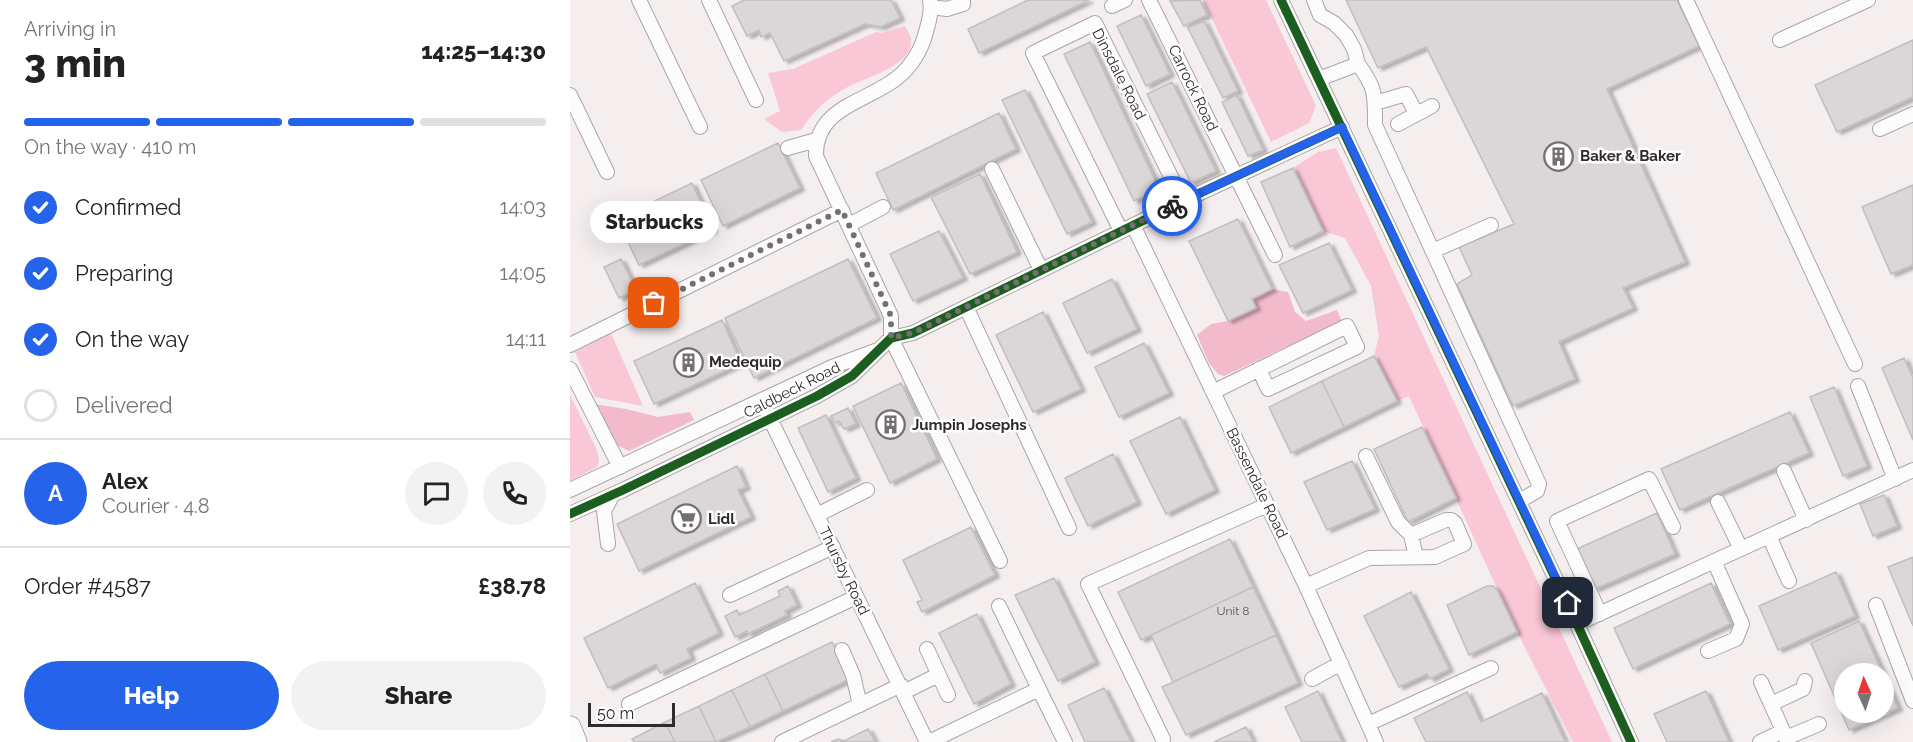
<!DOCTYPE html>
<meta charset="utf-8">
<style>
:root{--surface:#fff;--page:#f2f2f2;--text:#222;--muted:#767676;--line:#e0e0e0;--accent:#2563eb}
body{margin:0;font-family:Raleway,sans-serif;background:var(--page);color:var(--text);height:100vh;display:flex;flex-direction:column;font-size:22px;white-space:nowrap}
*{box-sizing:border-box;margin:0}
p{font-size:20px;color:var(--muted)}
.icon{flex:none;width:33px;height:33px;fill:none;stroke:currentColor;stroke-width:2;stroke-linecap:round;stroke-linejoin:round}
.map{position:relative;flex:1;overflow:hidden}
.sheet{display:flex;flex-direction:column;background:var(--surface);width:570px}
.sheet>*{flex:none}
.needle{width:39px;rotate:357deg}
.fabs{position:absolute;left:1264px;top:663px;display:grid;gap:12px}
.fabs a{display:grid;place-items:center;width:60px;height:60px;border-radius:50%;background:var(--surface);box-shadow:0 6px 24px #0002;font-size:30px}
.scale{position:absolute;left:18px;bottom:15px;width:87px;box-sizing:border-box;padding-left:6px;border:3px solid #2f2a2c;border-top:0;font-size:16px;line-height:21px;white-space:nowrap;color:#2f2a2c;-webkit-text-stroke:4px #fff;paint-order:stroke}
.pin{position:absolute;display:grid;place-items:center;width:51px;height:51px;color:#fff;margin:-26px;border-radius:12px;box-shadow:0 3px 9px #0006}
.courier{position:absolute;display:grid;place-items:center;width:60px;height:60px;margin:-30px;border:4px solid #2563eb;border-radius:50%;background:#fff;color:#222;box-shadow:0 2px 8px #0007}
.bubble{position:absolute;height:42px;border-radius:21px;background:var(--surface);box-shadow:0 6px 24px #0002;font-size:20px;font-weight:800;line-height:42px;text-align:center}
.head em{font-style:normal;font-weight:800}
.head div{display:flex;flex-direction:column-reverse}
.head{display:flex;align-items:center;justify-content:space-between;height:102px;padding:0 24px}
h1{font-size:39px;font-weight:800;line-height:45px}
.bar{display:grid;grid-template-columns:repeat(4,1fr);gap:9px 6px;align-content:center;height:72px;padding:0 24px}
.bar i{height:8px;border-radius:4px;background:var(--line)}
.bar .on{background:var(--accent)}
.bar p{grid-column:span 4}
.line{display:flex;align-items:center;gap:15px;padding:0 24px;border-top:2px solid var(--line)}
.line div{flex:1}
.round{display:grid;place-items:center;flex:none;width:63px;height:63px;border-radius:32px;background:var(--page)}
ol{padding:0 24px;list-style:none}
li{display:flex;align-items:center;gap:18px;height:66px}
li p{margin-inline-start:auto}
li .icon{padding:6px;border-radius:50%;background:var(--accent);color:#fff;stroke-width:4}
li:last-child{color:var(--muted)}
li i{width:33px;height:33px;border:3px solid var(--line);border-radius:50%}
.action{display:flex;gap:12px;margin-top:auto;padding:12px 24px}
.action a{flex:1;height:69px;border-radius:36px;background:var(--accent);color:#fff;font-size:24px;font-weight:800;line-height:69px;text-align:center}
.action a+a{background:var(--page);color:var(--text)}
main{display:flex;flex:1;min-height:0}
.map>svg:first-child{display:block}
</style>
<main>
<section class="sheet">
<div class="head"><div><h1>3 min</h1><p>Arriving in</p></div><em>14:25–14:30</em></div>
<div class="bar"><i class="on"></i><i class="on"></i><i class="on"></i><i></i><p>On the way · 410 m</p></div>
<ol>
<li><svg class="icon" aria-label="check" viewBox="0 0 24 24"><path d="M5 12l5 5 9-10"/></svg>Confirmed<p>14:03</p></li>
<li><svg class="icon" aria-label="check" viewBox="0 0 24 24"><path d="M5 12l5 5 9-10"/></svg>Preparing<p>14:05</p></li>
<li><svg class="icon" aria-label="check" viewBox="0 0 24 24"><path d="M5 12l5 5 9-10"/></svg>On the way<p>14:11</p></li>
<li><i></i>Delivered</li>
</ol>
<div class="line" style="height:108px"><b class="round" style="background:var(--accent);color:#fff">A</b><div><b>Alex</b><p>Courier · 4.8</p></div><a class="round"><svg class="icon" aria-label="chat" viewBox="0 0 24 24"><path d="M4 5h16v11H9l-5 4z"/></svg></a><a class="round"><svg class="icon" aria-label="phone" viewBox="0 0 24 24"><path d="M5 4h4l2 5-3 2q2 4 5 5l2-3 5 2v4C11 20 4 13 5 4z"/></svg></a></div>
<div class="line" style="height:78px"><div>Order #4587</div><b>£38.78</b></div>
<div class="action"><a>Help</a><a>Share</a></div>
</section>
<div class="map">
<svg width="1343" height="742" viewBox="0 0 1343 742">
<defs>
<filter id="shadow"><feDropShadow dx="4.5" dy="2.5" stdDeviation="1.5" flood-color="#0004"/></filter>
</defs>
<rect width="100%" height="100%" fill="#f4eeef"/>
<path fill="#f9c7d6" d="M633,0H696L746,106L739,123L701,142Z
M335,26C337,30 340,35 341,39C344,67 292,78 274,89C254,101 244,111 231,130L212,132L194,119L210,111L198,73L223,69L306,32L312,33Z
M766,148L1042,742H1003L947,632L839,396L827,401L804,356L809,336L801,286L775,238L753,231L723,168L748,152Z
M41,333L73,406L25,397L5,352Z
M0,395L27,450L29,460L27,467L0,481Z"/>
<path fill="#f2bacb" d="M702,289L718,292L725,312L736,321L767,310L772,321L654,376L648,374L639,363L627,335L641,324L658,321L685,308L682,299Z
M24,404L56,409L88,417L120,412L124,420L59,451L43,443Z"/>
<path fill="#dbd6d7" stroke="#c2bebf" stroke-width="1.5" filter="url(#shadow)" d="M174,0H321L330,18L311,27L295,24L214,61L200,33L191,37L189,30L177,36L162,6Z
M458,0H519L409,53L398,29Z
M630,0L637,15L614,26L600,1Z
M776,0H1107L1129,46L1037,89L1115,262L1053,288L1063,308L989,342L1005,379L943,406L887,284L902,275L889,247L944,224L856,47L808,68Z
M571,15L600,74L576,86L547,26Z
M634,21L668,91L653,98L618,28Z
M1343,40V97L1267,132L1245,85Z
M520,42L589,189L564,201L494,54Z
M602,82L646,171L621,183L577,94Z
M455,90L522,222L497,234L432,100Z
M667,95L693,150L678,156L652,102Z
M429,113L446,149L323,210L306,173Z
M208,143L230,188L153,226L131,180Z
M723,168L753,231L720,247L691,182Z
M410,174L447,252L400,274L361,197Z
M122,183L143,230L69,265L47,219Z
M1343,185V265L1321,274L1292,207Z
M668,219L702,289L682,299L686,308L658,321L619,241Z
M369,231L393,278L343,301L320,254Z
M759,243L782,290L733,313L709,265Z
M51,259L66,290L49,298L34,267Z
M278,259L307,318L184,378L155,318Z
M542,279L567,329L517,353L493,303Z
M473,312L511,389L463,412L426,335Z
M152,320L171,363L84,404L64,361Z
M574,343L599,393L549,417L525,367Z
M804,356L827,401L774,427L752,381Z
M1334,358L1343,378V440L1312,368Z
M752,381L774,427L721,453L699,407Z
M331,383L367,459L320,483L283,406Z
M1264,387L1297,466L1273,476L1240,397Z
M278,408L286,424L274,429L269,421L265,423L261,416Z
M1220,412L1239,453L1110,510L1091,469Z
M256,415L286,478L258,492L228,428Z
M610,417L645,490L596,514L560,441Z
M852,427L886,498L838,522L804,449Z
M543,454L567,502L518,526L495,478Z
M782,461L805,509L757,530L734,482Z
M167,466L176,487L168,490L181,517L69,571L47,524Z
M1314,495L1327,526L1303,536L1290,504Z
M1087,513L1105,554L1025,589L1007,549Z
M401,527L425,575L352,612L347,602L352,600L333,560Z
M660,539L683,587L571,640L548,592Z
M1343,557V626L1318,567Z
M1266,572L1285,616L1208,650L1189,606Z
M484,578L525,662L488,681L445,595Z
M125,583L149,633L117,649L121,658L90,673L86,664L38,688L14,638Z
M1141,583L1160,624L1063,669L1044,628Z
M218,586L227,605L215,611L217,615L178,634L177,631L165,637L155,616L167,610L169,615L210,596L208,591Z
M917,586H923L927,590L947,632L899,655L877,605Z
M683,587L706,635L603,682L581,635Z
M841,592L879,669L860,679L857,674L829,687L794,616Z
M407,614L441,684L404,704L369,633Z
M1289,621L1313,674H1275V712H1314V677L1328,708L1279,730L1241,643Z
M706,635L728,683L616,735L592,687Z
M262,642L280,679L213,711L195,674Z
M195,674L213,711L180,727L162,690Z
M534,688L561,742H515L498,705Z
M162,690L180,727L146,742L129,706Z
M748,691L772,742H732L715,707Z
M1136,691L1159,742H1097L1084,714Z
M897,692L911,722L972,693L995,742H856L844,718Z
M129,706L146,742H105L95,722Z
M95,722L105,742H64L62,739Z
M676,727L683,742H644Z
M298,729L305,742H261L268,739L274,741Z"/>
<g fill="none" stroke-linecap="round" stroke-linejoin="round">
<defs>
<path id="minor" d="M69,0L130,127
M139,0L186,100
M360,0C362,11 359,21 356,32C352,49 341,67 327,78C295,103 245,107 246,156L321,316V338L430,561
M579,0L705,255
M711,0L1007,624L1061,742
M744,0L750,15L764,23L776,35L784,49L788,64L749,79
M1116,0L1285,364
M542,6L555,0
M361,7L377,9L393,4V0
M1210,40L1298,0
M788,64C806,88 805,95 805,125L969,484L967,491L949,501
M0,95L37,172
M805,103L836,94L846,113
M828,124L862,106
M1310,129L1343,114
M218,148L246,140
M422,169L471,270
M279,225L313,207
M563,225L736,586L806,742
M551,231L463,53L525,23L613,201
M863,251L921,225
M396,307L499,528
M0,345L272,210
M0,369L50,467
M1288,386L1325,479
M643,392L777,326L787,347L698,389L689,369
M191,400L357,742
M796,456L828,522L841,535L846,557
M1214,471L1236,520
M0,490L262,367L305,351
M1148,502L1171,549
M0,514L53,490L247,396L282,376L321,338L343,333L613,201L772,127
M247,515L297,490
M1199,536L1219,581
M38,544L34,511L42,496
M736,586L799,558L865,557L894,544L885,523L881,520H876L841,535
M160,595L263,547
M1306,605L1343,701
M1030,614L987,521L1079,479L1103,527
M1007,624L1343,470
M357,649L378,695
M272,650L283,675L290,705
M1138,651L1166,639L1172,624L1144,561
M742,679L771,663
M1191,682L1218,742
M469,689L495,742
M334,692L368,675
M59,704L286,597
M1201,704L1233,689L1235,681
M798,724L921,668
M1216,738L1249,724
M593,739L518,584L697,505
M212,742L331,685
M359,742L469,689L429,606
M1190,742L1213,731"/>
<path id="highway" d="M0,727L6,742"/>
</defs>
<use href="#minor" stroke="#aaa5a6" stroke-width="16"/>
<use href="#highway" stroke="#aaa5a6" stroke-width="23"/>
<use href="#minor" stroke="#fdfcfd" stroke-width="14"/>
<use href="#highway" stroke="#fdfcfd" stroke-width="21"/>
<defs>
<path id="cycleway" d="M711,0L1007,624L1061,742
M0,514L53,490L247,396L282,376L321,338L343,333L613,201L772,127"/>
</defs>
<use href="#cycleway" stroke="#fff" stroke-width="13"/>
<use href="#cycleway" stroke="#1b5e20" stroke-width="9"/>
</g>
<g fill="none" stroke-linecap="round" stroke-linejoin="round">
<path stroke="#746f70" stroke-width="6" stroke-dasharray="0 10.8" d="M84,303L272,210L321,316V338L343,333L602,206"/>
<path stroke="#2563eb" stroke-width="8" d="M602,206L772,127L998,603"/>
</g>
<defs>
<symbol id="building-ring" viewBox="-11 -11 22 22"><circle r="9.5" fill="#fff" stroke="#746f70" stroke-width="1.5"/><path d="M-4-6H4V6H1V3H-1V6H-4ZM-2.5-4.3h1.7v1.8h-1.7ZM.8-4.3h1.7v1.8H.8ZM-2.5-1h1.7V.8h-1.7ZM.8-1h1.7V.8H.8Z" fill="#746f70"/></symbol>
<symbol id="supermarket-ring" viewBox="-11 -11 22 22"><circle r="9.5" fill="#fff" stroke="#746f70" stroke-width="1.5"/><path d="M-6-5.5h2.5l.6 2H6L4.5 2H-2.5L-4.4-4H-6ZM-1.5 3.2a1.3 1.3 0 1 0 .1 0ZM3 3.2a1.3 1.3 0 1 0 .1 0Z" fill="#746f70"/></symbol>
</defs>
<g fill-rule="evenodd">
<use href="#building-ring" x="972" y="140" width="33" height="33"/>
<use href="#building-ring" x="102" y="346" width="33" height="33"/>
<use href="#building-ring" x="304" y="408" width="33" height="33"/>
<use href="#supermarket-ring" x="100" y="502" width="33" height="33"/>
</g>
<g text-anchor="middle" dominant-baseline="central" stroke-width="5" stroke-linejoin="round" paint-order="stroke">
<g font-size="12" fill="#5a5557">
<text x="663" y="611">Unit 8</text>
</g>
<g font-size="15" fill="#2f2a2c" stroke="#fff">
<text transform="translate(549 74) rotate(63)">Dinsdale Road</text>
<text transform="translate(623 88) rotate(64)">Carrock Road</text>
<text transform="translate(222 390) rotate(-27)">Caldbeck Road</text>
<text transform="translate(687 483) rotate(64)">Bassendale Road</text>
<text transform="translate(274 571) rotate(64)">Thursby Road</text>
</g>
<g font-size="15" font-weight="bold" fill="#2f2a2c" stroke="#fff" text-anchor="start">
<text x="1010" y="156">Baker &amp; Baker</text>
<text x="139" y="362">Medequip</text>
<text x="342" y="425">Jumpin Josephs</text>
<text x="138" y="519">Lidl</text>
</g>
</g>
</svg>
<div class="fabs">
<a><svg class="needle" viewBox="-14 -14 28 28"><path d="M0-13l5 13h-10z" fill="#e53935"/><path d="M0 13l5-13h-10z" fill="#767676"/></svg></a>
</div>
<div class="scale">50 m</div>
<div class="pin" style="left:84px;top:303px;background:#ea580c"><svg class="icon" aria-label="bag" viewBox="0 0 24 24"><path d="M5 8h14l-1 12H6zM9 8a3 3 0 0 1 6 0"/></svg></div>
<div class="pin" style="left:998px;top:603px;background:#1f2937"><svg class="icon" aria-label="home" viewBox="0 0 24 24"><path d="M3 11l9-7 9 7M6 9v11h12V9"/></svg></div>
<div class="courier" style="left:602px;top:206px"><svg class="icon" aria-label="bike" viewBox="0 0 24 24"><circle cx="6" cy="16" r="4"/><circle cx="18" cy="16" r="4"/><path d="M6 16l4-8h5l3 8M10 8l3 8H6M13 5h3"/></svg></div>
<div class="bubble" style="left:20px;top:201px;width:129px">Starbucks</div>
</div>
</main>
